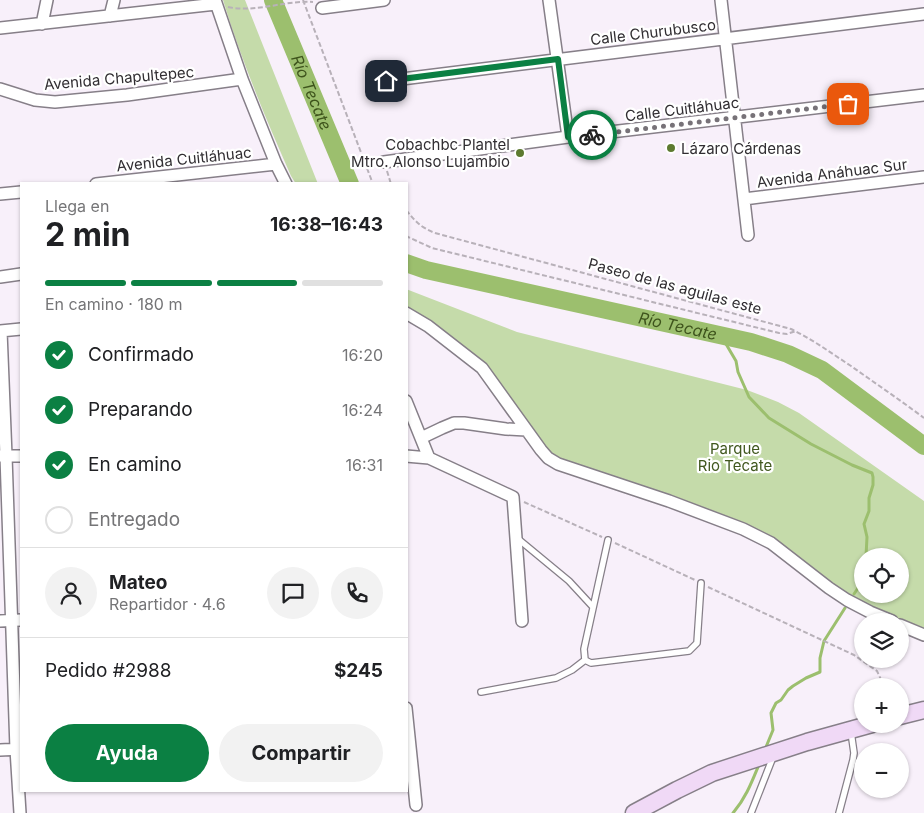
<!DOCTYPE html>
<html lang="es">
<meta charset="utf-8">
<style>
:root{--surface:#fff;--page:#f2f2f2;--text:#202124;--muted:#757577;--line:#e0e0e0;--accent:#0b8043}
body{margin:0;font-family:Inter,sans-serif;background:var(--page);color:var(--text);height:100vh;display:flex;flex-direction:column;font-size:19px;white-space:nowrap}
*{box-sizing:border-box;margin:0}
p{font-size:16px;color:var(--muted)}
.icon{flex:none;width:28px;height:28px;fill:none;stroke:currentColor;stroke-width:2;stroke-linecap:round;stroke-linejoin:round}
.map{position:relative;flex:1;overflow:hidden}
.details{position:absolute;left:20px;top:182px;width:388px;height:610px;display:flex;flex-direction:column;background:var(--surface);border-radius:0px;box-shadow:0 1px 4px #0004}
.details>*{flex:none}
.fabs{position:absolute;left:854px;top:548px;display:grid;gap:10px}
.fabs a{display:grid;place-items:center;width:55px;height:55px;border-radius:50%;background:var(--surface);box-shadow:0 1px 4px #0004;font-size:25px}
.pin{position:absolute;display:grid;place-items:center;width:42px;height:42px;color:#fff;margin:-21px;border-radius:10px;box-shadow:0 2px 8px #0006}
.courier{position:absolute;display:grid;place-items:center;width:50px;height:50px;margin:-25px;border:4px solid #0b8043;border-radius:50%;background:#fff;color:#222;box-shadow:0 1px 6px #0007}
.summary em{font-style:normal;font-weight:700}
.summary div{display:flex;flex-direction:column-reverse}
.summary{display:flex;align-items:center;justify-content:space-between;height:85px;padding:0 25px}
h1{font-size:32px;font-weight:700;line-height:38px}
.bar{display:grid;grid-template-columns:repeat(4,1fr);gap:8px 5px;align-content:center;height:60px;padding:0 25px}
.bar i{height:6px;border-radius:4px;background:var(--line)}
.bar .current{background:var(--accent)}
.bar p{grid-column:span 4}
.line{display:flex;align-items:center;gap:12px;padding:0 25px;border-top:1px solid var(--line)}
.line div{flex:1}
.round{display:grid;place-items:center;flex:none;width:52px;height:52px;border-radius:26px;background:var(--page)}
ol{padding:0 25px;list-style:none}
li{display:flex;align-items:center;gap:15px;height:55px}
li p{margin-inline-start:auto}
li .icon{padding:5px;border-radius:50%;background:var(--accent);color:#fff;stroke-width:4}
li:last-child{color:var(--muted)}
li i{width:28px;height:28px;border:2px solid var(--line);border-radius:50%}
.button{display:flex;gap:10px;margin-top:auto;padding:10px 25px}
.button a{flex:1;height:58px;border-radius:30px;background:var(--accent);color:#fff;font-size:20px;font-weight:700;line-height:58px;text-align:center}
.button a+a{background:var(--page);color:var(--text)}
.map>svg:first-child{display:block}
</style>
<div class="map">
<svg width="924" height="813" viewBox="0 0 924 813">
<rect width="100%" height="100%" fill="#f8f0fa"/>
<path fill="#c5dbaa" fill-rule="evenodd" d="M223,0H245L318,184H296L291,176C266,119 241,60 223,0Z
M406,289L517,332L747,390L778,402L799,413L924,501V638L900,621H881L781,552L740,529L545,454L498,384L406,315ZM862,556H900V594H862Z"/>
<g fill="none" stroke-linecap="round" stroke-linejoin="round">
<path stroke="#9cbf6e" stroke-width="3" d="M719,336L726,344L736,361L738,372L749,397L769,418L811,444L852,465L872,473L873,477V485L869,498V511L864,524L867,537L866,556
M854,594L860,585L862,578
M766,747L773,730L771,713L776,703L781,700L788,690L793,686L806,678L820,672V658L824,641L845,608
M733,813C745,799 751,784 758,767"/>
<g stroke="#9cbf6e" stroke-width="18">
<path id="s1" d="M273,0L350,184"/>
<path id="s2" d="M406,263L426,270L751,342L788,354L822,370L924,446"/>
</g>
<defs>
<path id="service" d="M517,538L569,581L593,607
M608,540L584,649L585,660L591,663L689,651L697,643L701,583
M481,692L556,678L572,670L585,660
M751,813L773,757
M839,813L853,760L854,753L851,732"/>
<path id="minor" d="M215,0L242,79L276,164L286,184
M549,0L568,137
M721,0L748,235
M322,8L384,0
M110,16L114,0
M42,24L47,0
M0,28L216,4
M386,81L924,14
M0,89L35,100L55,102L127,95L242,79
M384,162L568,137L924,95
M96,184L276,164
M0,194L21,192
M744,199L924,177
M0,277L21,274
M406,313L428,326L482,368L541,450L548,458L558,464L669,501L743,529L771,543L829,588L847,600L870,612L892,621
M0,331L21,329
M1,331L6,456L16,749L20,813
M406,401L429,458
M421,438L442,428L454,423H464L506,429L526,430
M1,456H21
M406,456L429,458L513,497L522,621
M0,621L21,620
M900,625L924,635
M406,708L416,805
M0,750L21,749"/>
<path id="secondary" d="M900,716L924,710
M634,813L677,790L712,773L807,742L872,724"/>
</defs>
<use href="#service" stroke="#867f88" stroke-width="8"/>
<use href="#minor" stroke="#867f88" stroke-width="14"/>
<use href="#secondary" stroke="#867f88" stroke-width="19"/>
<path stroke="#b8b1b9" stroke-width="2" stroke-dasharray="5 2.5" stroke-linecap="butt" d="M303,0L373,184
M228,7C256,13 285,0 313,2
M387,171L391,184
M406,210C416,222 420,227 435,233L791,329C812,339 831,353 851,366C875,383 900,400 924,418
M406,235L408,237L432,248L779,333L787,334L796,331
M524,502L602,537
M615,543L695,580
M708,587L854,655L877,671L884,686"/>
<use href="#service" stroke="#fff" stroke-width="5.5"/>
<use href="#minor" stroke="#fff" stroke-width="11"/>
<use href="#secondary" stroke="#f0d9f6" stroke-width="16"/>
</g>
<g fill="none" stroke-linecap="round" stroke-linejoin="round">
<path stroke="#777278" stroke-width="5" stroke-dasharray="0 9" d="M592,135L848,104"/>
<path stroke="#0b8043" stroke-width="6" d="M386,81L558,59L568,137L592,135"/>
</g>
<g fill="#5d7a30" stroke="#fff" stroke-width="2">
<circle cx="671" cy="148" r="5"/>
<circle cx="520" cy="153" r="5"/>
</g>
<g text-anchor="middle" dominant-baseline="central" stroke-width="4.5" stroke-linejoin="round" paint-order="stroke">
<g font-size="15" fill="#312e32" stroke="#fff">
<text transform="translate(653 32) rotate(-7)">Calle Churubusco</text>
<text transform="translate(119 78) rotate(-5)">Avenida Chapultepec</text>
<text transform="translate(682 109) rotate(-7)">Calle Cuitláhuac</text>
<text transform="translate(184 159) rotate(-6)">Avenida Cuitláhuac</text>
<text transform="translate(832 173) rotate(-7)">Avenida Anáhuac Sur</text>
<text transform="translate(675 286) rotate(15)">Paseo de las aguilas este</text>
</g>
<g font-size="15" fill="#312e32" stroke="#fff" text-anchor="end">
<text x="510" y="144">Cobachbc Plantel<tspan x="510" dy="17">Mtro. Alonso Lujambio</tspan></text>
<text x="681" y="148" text-anchor="start">Lázaro Cárdenas</text>
</g>
<g font-size="15" fill="#41581f" stroke="#fff">
<text x="735" y="448">Parque<tspan x="735" dy="17">Rio Tecate</tspan></text>
</g>
<g font-size="16" font-style="italic" fill="#3e541c" stroke="#fff">
<text stroke="none"><textPath href="#s1" startOffset="100">Río Tecate</textPath></text>
<text stroke="none"><textPath href="#s2" startOffset="279">Río Tecate</textPath></text>
</g>
</g>
</svg>
<div class="fabs">
<a><svg class="icon" aria-label="locate" viewBox="0 0 24 24"><circle cx="12" cy="12" r="6"/><path d="M12 2v4M12 18v4M2 12h4M18 12h4"/></svg></a>
<a><svg class="icon" aria-label="layers" viewBox="0 0 24 24"><path d="M12 4l9 5-9 5-9-5zM3 14l9 5 9-5"/></svg></a>
<a>+</a>
<a>−</a>
</div>
<div class="pin" style="left:848px;top:104px;background:#ea580c"><svg class="icon" aria-label="bag" viewBox="0 0 24 24"><path d="M5 8h14l-1 12H6zM9 8a3 3 0 0 1 6 0"/></svg></div>
<div class="pin" style="left:386px;top:81px;background:#1f2937"><svg class="icon" aria-label="home" viewBox="0 0 24 24"><path d="M3 11l9-7 9 7M6 9v11h12V9"/></svg></div>
<div class="courier" style="left:592px;top:135px"><svg class="icon" aria-label="bike" viewBox="0 0 24 24"><circle cx="6" cy="16" r="4"/><circle cx="18" cy="16" r="4"/><path d="M6 16l4-8h5l3 8M10 8l3 8H6M13 5h3"/></svg></div>
<section class="details">
<div class="summary"><div><h1>2 min</h1><p>Llega en</p></div><em>16:38–16:43</em></div>
<div class="bar"><i class="current"></i><i class="current"></i><i class="current"></i><i></i><p>En camino · 180 m</p></div>
<ol>
<li><svg class="icon" aria-label="check" viewBox="0 0 24 24"><path d="M5 12l5 5 9-10"/></svg>Confirmado<p>16:20</p></li>
<li><svg class="icon" aria-label="check" viewBox="0 0 24 24"><path d="M5 12l5 5 9-10"/></svg>Preparando<p>16:24</p></li>
<li><svg class="icon" aria-label="check" viewBox="0 0 24 24"><path d="M5 12l5 5 9-10"/></svg>En camino<p>16:31</p></li>
<li><i></i>Entregado</li>
</ol>
<div class="line" style="height:90px"><a class="round"><svg class="icon" aria-label="person" viewBox="0 0 24 24"><circle cx="12" cy="8" r="4"/><path d="M4 21q1-7 8-7t8 7"/></svg></a><div><b>Mateo</b><p>Repartidor · 4.6</p></div><a class="round"><svg class="icon" aria-label="chat" viewBox="0 0 24 24"><path d="M4 5h16v11H9l-5 4z"/></svg></a><a class="round"><svg class="icon" aria-label="phone" viewBox="0 0 24 24"><path d="M5 4h4l2 5-3 2q2 4 5 5l2-3 5 2v4C11 20 4 13 5 4z"/></svg></a></div>
<div class="line" style="height:65px"><div>Pedido #2988</div><b>$245</b></div>
<div class="button"><a>Ayuda</a><a>Compartir</a></div>
</section>
</div>
